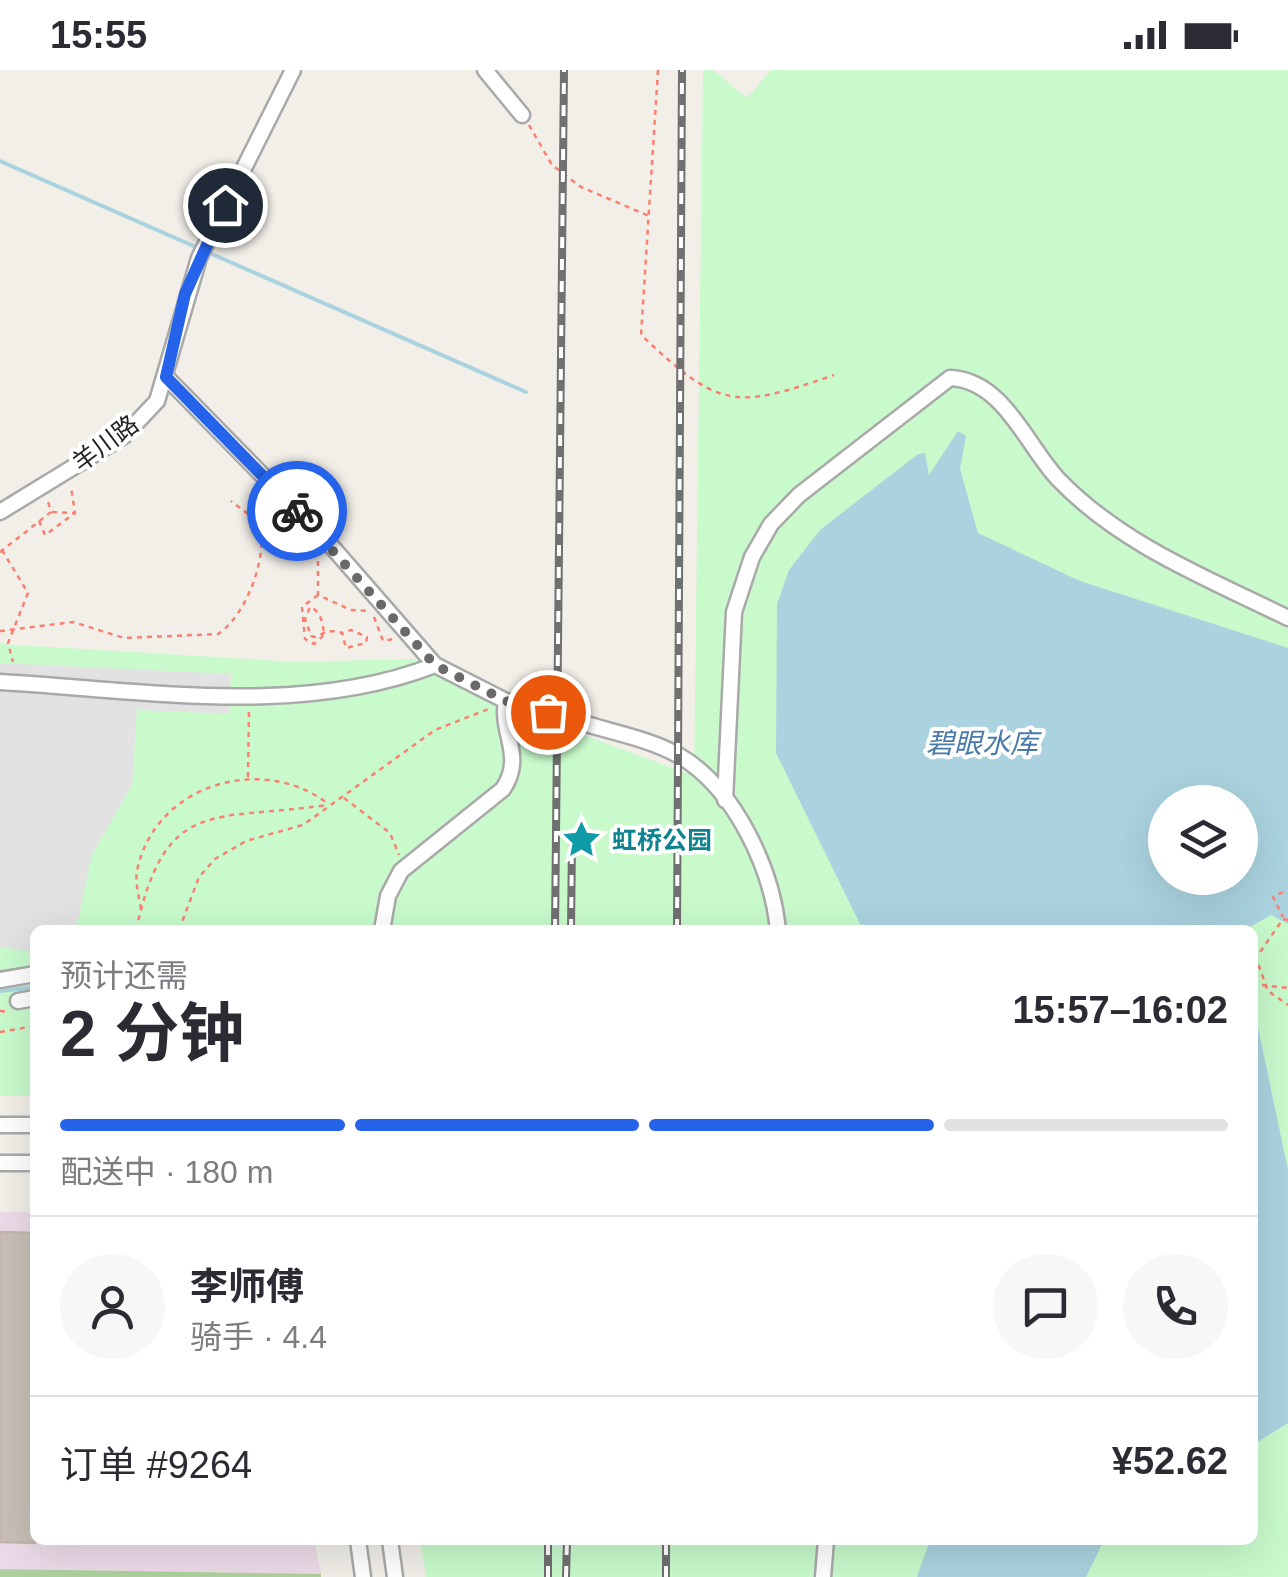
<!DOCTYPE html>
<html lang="zh">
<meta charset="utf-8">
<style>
:root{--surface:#fff;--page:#f7f7f7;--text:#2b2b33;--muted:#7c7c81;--line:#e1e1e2;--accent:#2563eb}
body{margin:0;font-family:Helvetica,"Noto Sans SC",sans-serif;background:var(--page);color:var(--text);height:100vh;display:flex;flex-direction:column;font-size:38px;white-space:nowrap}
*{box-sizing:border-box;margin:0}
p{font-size:32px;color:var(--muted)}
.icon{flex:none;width:55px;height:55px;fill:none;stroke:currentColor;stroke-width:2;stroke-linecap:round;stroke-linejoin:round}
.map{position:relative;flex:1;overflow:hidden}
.details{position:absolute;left:30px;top:855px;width:1228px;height:620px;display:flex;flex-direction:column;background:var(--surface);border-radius:15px;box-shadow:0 10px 40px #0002}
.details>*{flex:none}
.buttons{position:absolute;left:1148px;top:715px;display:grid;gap:20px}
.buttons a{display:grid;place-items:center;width:110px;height:110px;border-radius:50%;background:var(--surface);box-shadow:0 10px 40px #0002;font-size:50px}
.pin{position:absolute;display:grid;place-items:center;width:85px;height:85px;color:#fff;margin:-42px;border:5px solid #fff;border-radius:50%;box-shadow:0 2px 10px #0007}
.courier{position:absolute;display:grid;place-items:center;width:100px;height:100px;margin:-50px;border:8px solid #2563eb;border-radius:50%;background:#fff;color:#222;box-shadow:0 2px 12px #0007}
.head em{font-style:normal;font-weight:700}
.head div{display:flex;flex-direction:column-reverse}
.head{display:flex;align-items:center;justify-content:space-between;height:170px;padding:0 30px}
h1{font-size:65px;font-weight:700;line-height:75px}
.bar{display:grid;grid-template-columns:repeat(4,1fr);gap:15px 10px;align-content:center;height:120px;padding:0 30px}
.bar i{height:12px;border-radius:8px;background:var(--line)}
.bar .on{background:var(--accent)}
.bar p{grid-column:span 4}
.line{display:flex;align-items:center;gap:25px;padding:0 30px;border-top:2px solid var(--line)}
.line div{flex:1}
.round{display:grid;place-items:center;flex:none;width:105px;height:105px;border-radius:52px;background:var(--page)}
.status{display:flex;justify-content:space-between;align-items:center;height:70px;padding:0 50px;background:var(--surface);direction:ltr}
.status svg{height:28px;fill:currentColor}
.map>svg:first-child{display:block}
</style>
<div class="status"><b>15:55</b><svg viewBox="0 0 49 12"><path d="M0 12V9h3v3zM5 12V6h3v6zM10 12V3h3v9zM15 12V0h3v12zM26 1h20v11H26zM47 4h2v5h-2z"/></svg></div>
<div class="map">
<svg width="1288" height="1507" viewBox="0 0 1288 1507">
<rect width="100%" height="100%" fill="#f2efe9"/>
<path fill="#ebdbe8" d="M0,1142H35V1470H314L321,1504L0,1499Z"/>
<path fill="#add19e" d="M0,1499L321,1504V1507H0Z"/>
<path fill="#c8facc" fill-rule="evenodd" d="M703,0H713L747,28L771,0H1288V1507H426L420,1470H1252V860H35V1026H0V574L295,592L419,589L465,621L694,706ZM1165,732H1240V808H1165Z"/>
<path fill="#e2e2e2" d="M0,593L231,604L229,644L137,640L132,715L92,785L78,850L72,860H35V882L0,877Z"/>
<path fill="#aad3df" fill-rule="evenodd" d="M958,361L966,366L960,399L978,463L1080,511L1288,578V854L1271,845L1245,860H863L776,683L777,534L789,500L820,460L918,384L925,383L929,405ZM1165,732H1240V808H1165Z
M1252,929L1288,1100V1353L1253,1375Z
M930,1470H1104L1086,1507H917Z"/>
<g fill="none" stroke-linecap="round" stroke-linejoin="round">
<path stroke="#aad3df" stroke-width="4" d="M0,91L526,322
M0,921L35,917"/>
</g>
<path fill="#c7bfb8" stroke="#c4b6ab" stroke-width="2.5" d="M0,1162L35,1163V1473L0,1472Z"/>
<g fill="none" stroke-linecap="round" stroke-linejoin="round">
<path stroke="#c8c6c1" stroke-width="14" stroke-dasharray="14 7" stroke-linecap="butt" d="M549,642L583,653"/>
<defs>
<path id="minor" d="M485,0L522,45
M166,307L327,471L435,595L506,631L549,642
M0,442L124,366L157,331L199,188L293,0
M0,612C141,620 300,648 435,595
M583,653C615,663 649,669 678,685C734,717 772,798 778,860
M725,730L734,542L752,487L771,454L799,425L950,308C1004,310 1027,377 1059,410C1122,475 1207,508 1288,548
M382,860L388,826L401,801L503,719C525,686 500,664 506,631
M0,910L35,904
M18,931L35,928
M0,1055H35
M0,1093H35
M358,1470L363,1507
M390,1470L395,1507
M823,1507L826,1470"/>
</defs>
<use href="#minor" stroke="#a9a9a9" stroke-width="19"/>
<path stroke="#fa8072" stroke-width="2.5" stroke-dasharray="5 5" stroke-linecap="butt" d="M658,0L641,265C720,339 734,340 834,305
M529,55L552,95L581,117L649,146
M266,431C265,462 287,479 317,480
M249,439L264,430
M52,442L74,443
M39,451L45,465L75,443L71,417
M2,480L28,523L8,573L13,592
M318,481V525L351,540L368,541
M0,482L51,442L47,428
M318,525L302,537L305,569L314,574L324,565C323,554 321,541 310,537L305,549L311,566L315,567C327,562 328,559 342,563L346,578L366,573L367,567L351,560L342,563
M374,547L383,571L393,569
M0,561L73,552L124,568L218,564C247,545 268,486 260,453L231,431
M248,707L249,641
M344,728L390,763L399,785
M1283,822L1273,827L1283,847
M141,839C139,827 135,813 137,801C154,715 261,683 327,733
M1288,850L1283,849L1256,888L1268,921L1288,935
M136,860C166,725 213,752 327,735
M179,860L199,807L215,789L246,771L303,755L435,660L491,638
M0,941L9,942
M0,962L35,956"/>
<use href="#minor" stroke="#fff" stroke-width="14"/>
<defs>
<path id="rail" d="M555,860L564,0
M571,860L572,770
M677,860L682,0
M548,1507V1470
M566,1507L567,1470
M666,1507V1470"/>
</defs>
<use href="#rail" stroke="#707070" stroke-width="8"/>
<use href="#rail" stroke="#fff" stroke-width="4" stroke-dasharray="11" stroke-linecap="butt"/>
<path stroke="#fa8072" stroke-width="2.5" stroke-dasharray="5 5" stroke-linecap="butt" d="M1252,914L1288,918"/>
</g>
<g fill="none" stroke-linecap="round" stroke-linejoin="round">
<path stroke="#6b6a68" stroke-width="10" stroke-dasharray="0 18" d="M297,441L435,595L506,631L548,642"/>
<path stroke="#2563eb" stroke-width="12" d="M225,135L185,224L166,307L297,441"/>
</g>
<defs>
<symbol id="sight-bare" viewBox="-9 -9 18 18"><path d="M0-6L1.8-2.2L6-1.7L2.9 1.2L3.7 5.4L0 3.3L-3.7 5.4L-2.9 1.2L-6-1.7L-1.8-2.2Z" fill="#0f9aa8" stroke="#fff" stroke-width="2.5" paint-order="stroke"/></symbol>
</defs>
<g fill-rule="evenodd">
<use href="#sight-bare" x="554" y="742" width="55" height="55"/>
</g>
<g text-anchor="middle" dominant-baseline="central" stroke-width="8" stroke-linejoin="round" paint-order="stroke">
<g font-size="25" fill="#222" stroke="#fff">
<text transform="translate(105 373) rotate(-37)">羊川路</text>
</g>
<g font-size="25" font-weight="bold" fill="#0d838f" stroke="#fff" text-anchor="start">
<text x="612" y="770">虹桥公园</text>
</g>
<g font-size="28" font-style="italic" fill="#4a7aab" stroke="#fff">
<text x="982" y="673">碧眼水库</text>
</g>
</g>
</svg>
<div class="buttons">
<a><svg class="icon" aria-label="layers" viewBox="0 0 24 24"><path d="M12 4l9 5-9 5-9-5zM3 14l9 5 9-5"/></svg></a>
</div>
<div class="pin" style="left:548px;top:642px;background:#ea580c"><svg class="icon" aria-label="bag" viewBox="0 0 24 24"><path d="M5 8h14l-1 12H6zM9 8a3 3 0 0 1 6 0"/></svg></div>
<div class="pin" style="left:225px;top:135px;background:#1f2937"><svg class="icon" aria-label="home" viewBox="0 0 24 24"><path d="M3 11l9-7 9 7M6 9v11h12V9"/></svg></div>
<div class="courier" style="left:297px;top:441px"><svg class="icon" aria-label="bike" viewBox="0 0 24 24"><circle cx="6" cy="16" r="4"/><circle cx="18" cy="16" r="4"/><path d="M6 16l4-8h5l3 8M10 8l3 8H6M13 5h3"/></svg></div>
<section class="details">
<div class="head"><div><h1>2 分钟</h1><p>预计还需</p></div><em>15:57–16:02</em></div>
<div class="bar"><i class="on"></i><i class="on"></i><i class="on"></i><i></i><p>配送中 · 180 m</p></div>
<div class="line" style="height:180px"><a class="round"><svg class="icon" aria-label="person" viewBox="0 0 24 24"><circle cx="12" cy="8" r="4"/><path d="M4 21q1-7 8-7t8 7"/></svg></a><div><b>李师傅</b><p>骑手 · 4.4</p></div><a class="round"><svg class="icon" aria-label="chat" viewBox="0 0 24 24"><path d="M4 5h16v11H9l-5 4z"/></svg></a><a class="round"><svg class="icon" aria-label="phone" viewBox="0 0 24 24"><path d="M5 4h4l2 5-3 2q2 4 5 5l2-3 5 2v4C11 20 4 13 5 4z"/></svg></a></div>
<div class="line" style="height:130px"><div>订单 #9264</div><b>¥52.62</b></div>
</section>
</div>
